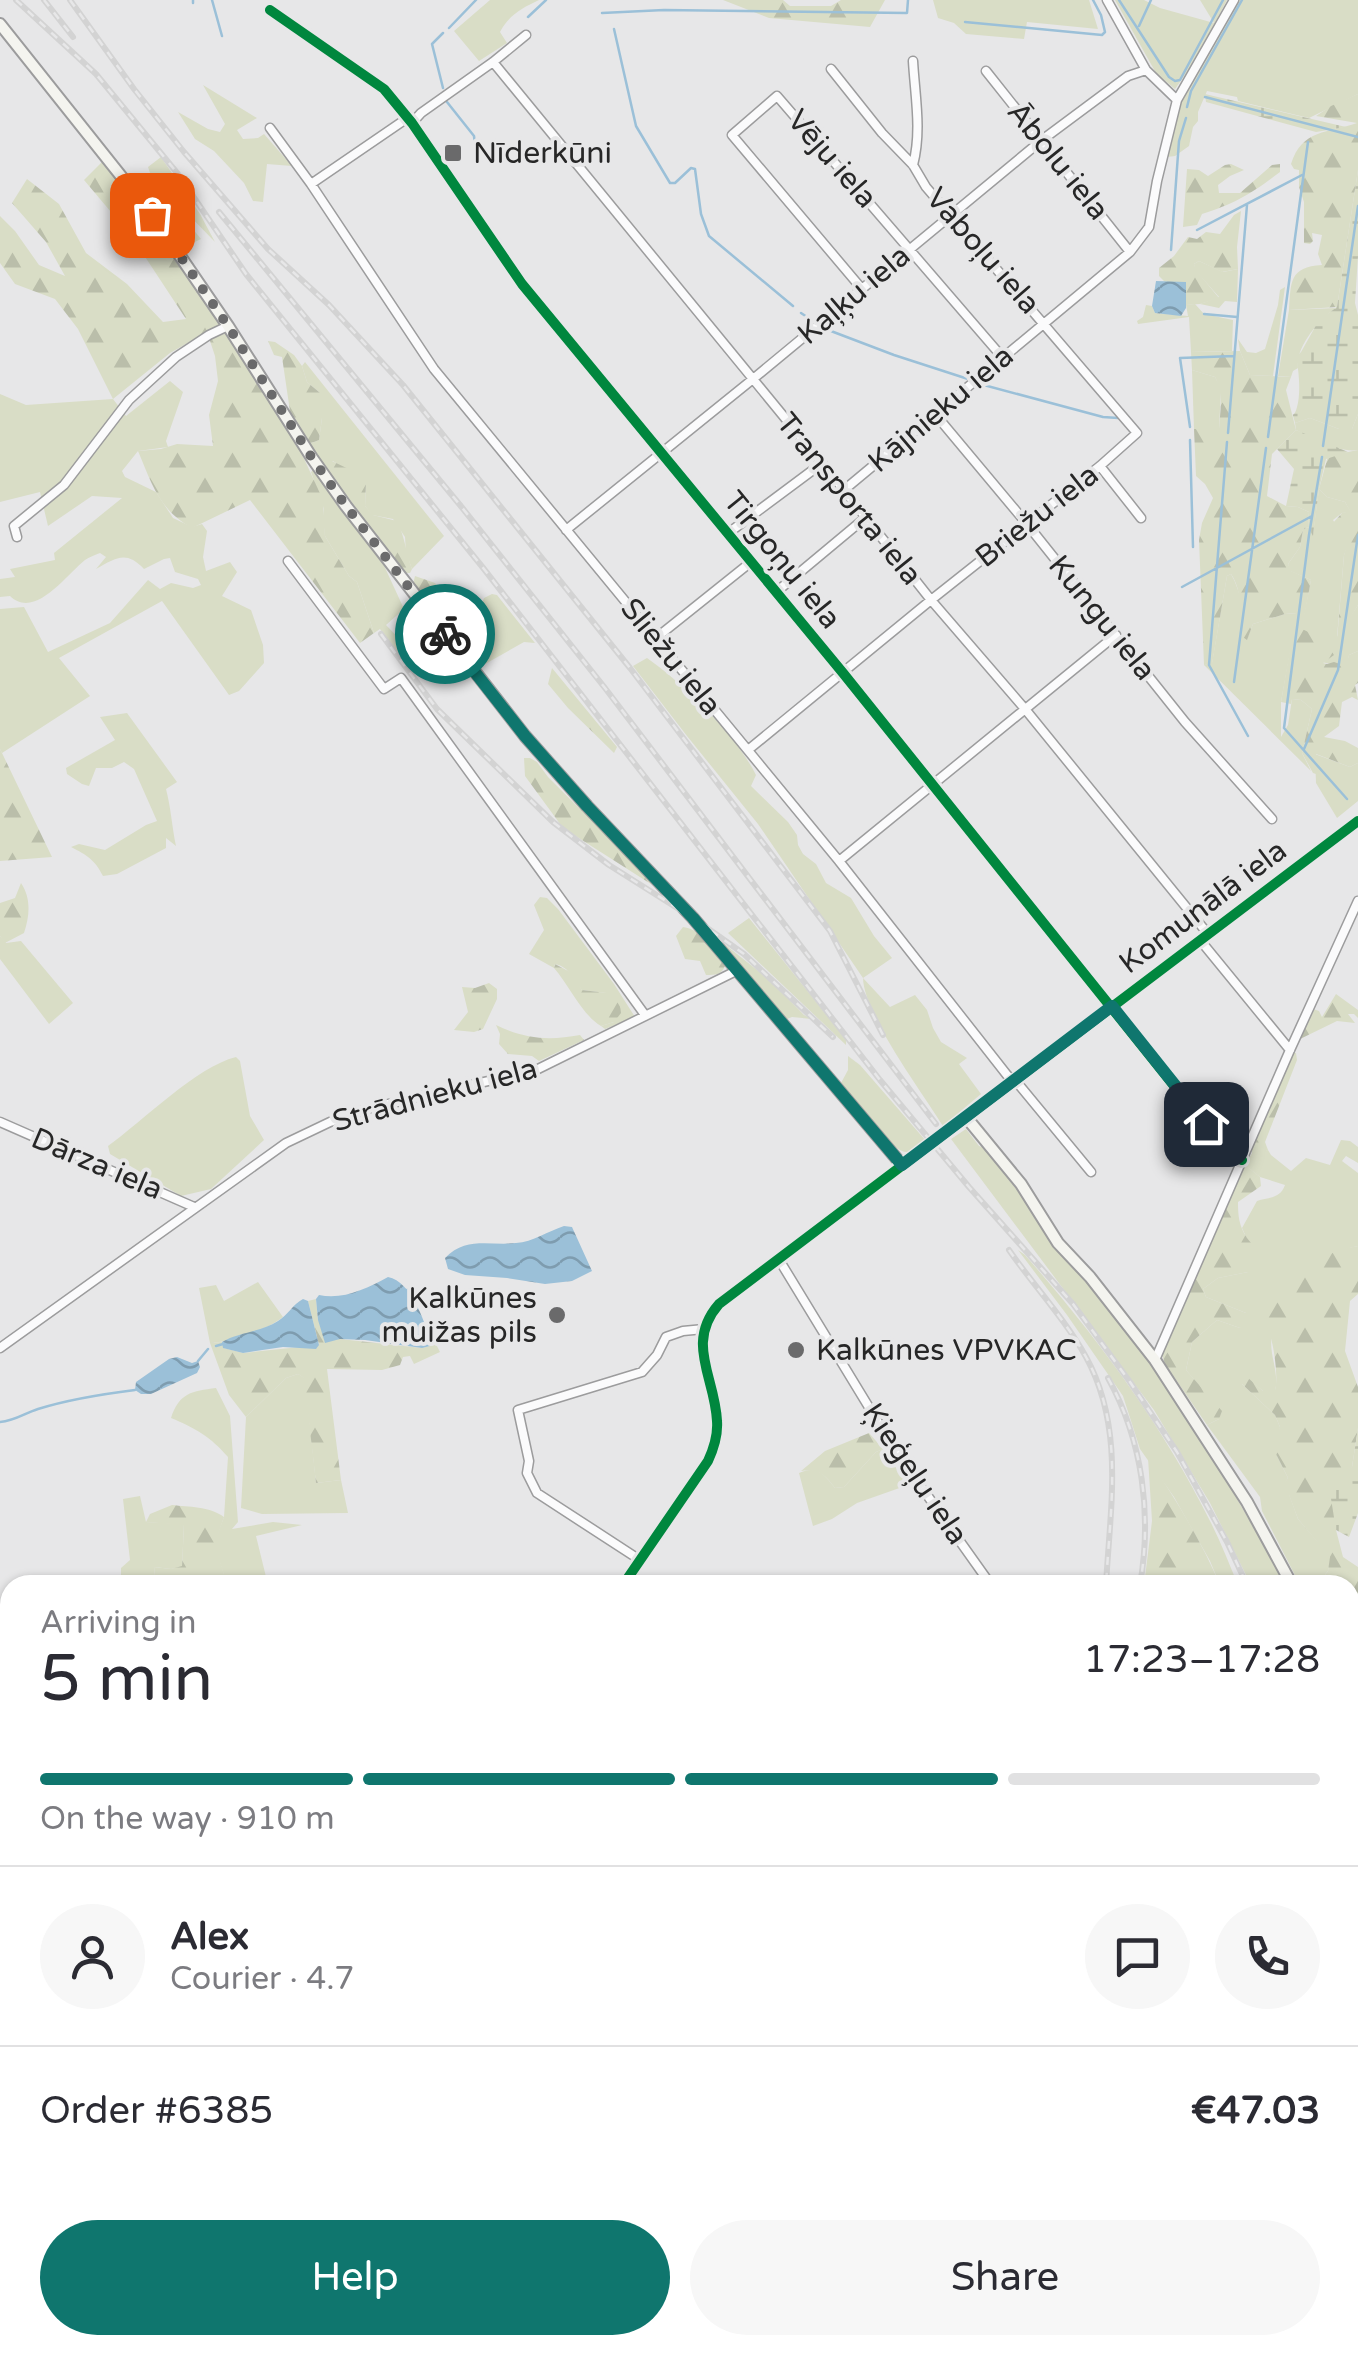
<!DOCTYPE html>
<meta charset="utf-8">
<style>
:root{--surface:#fff;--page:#f7f7f7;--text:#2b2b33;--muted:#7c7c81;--line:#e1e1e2;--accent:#0f766e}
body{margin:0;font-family:"Varela Round",sans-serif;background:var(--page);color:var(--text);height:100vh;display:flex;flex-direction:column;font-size:38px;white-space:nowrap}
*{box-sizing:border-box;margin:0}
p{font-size:32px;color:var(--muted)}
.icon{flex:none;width:55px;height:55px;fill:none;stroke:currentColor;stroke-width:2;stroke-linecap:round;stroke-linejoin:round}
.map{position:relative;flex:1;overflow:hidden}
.panel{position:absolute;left:0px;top:1575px;width:1360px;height:780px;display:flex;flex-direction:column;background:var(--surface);border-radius:30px 30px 0 0;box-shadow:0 2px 8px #0004}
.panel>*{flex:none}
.pin{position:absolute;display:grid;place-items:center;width:85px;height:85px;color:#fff;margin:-42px;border-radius:20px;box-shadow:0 5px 15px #0006}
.courier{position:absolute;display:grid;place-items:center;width:100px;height:100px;margin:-50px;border:8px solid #0f766e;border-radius:50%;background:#fff;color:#222;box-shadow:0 2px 12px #0007}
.summary em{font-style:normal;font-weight:600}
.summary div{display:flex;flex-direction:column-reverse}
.summary{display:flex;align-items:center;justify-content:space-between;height:170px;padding:0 40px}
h1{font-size:65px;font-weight:600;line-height:75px}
.bar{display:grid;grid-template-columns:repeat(4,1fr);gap:15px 10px;align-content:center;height:120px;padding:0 40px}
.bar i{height:12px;border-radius:8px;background:var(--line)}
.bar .selected{background:var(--accent)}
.bar p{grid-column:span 4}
.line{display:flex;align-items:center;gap:25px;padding:0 40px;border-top:2px solid var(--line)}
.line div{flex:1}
.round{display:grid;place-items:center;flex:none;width:105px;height:105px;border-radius:52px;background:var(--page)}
.button{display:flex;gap:20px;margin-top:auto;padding:20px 40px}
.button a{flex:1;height:115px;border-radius:60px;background:var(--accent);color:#fff;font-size:40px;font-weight:600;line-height:115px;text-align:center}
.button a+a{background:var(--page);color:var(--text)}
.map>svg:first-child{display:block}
</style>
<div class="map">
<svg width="1358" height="2355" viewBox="0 0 1358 2355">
<defs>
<pattern id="forest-firs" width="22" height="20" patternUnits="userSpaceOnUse" patternTransform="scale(2.5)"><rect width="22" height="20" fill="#d9ddc6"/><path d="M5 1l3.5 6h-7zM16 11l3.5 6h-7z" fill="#babeaa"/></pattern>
<pattern id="wetland-marsh" width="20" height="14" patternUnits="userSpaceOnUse" patternTransform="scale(2.5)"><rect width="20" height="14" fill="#d9ddc6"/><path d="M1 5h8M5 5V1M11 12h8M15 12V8" fill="none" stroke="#babeaa"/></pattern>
<pattern id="water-waves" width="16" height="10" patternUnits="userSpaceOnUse" patternTransform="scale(2.5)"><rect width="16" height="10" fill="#9bc0d8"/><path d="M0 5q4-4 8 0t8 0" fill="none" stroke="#7e9caf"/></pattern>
</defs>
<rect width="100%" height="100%" fill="#e7e7e8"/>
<path fill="#d9ddc6" d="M490,0H539C522,8 509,15 500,32L507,43L479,61L454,31Z
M933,0H1089L1098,29L1027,22L1024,39L966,34L954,23L938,18Z
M1115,0H1144L1160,8L1214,23L1200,0H1227L1197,58L1175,89L1156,73Z
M1237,0H1358V94L1309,118L1238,101L1237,97L1207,91L1198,112V121L1193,127L1189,146L1175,156L1167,157L1182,98Z
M203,85L257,118L237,130L243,139L258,138L264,134L292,166L267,164L263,202L253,201L244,183L214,151L195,139L178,112L208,129L220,132L225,124Z
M161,157L200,214L215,242L182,208H176L201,239L182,248L153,203V182L148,167Z
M1199,261L1223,272L1238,269L1237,302L1225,301L1219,308L1200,304L1219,297L1195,270L1194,264Z
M1285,287L1273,376L1250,375L1240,351L1238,339L1247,352L1256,353L1265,349L1278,305L1280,290Z
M1195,304L1204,314L1233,320L1232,351L1191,352L1189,317L1138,324L1137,321L1143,317L1146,305L1152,306L1155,313L1188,316L1186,305Z
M1336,308C1319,319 1295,348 1298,368L1293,371L1291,377L1278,376L1289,310Z
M305,362L444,536L412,569L406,553L405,537L393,519L372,515L365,506L366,483L333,461H321L309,444L319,440L322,418L319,392L307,382L302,366Z
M1192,370L1215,377L1221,388L1219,430L1194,429Z
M170,381L183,392L166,441L168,447L138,451L122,471L125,477L156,492L173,518L192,527L202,524L207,531L203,557L206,571L230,562L237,572L222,596L251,610L263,645L264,663L239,691L229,695L162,601L59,658L90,696L2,753L0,749V609L24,607L48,652L110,623L148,580L160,589L171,583L193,588L201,585L198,579L175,572L170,558L164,559L144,569C126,550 116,558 96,569L106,557L100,553C95,555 89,557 85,560C66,575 35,620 10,596L0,597V579L15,577L10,569L55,560L54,553L122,498L92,496L48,526L40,492L0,502V394L26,405L113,399L126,416Z
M1358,414V450C1339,453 1313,439 1296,430L1295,423L1310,418L1339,429H1352Z
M314,469L381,559L404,609L386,625L412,652L411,670L380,629L374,633L357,582L349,576L325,536L323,518L324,509L311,472Z
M1319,489L1327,497L1345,502L1351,512L1342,513L1333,520L1348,545L1344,555L1337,637L1358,605V651L1349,655L1347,667L1321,662L1301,630L1311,580L1290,571L1288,564L1300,547L1303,530L1308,527L1313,534Z
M1231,574C1242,593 1244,617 1247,639L1253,624L1285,614L1297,613L1281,702V737L1288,725L1292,699L1301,700L1312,709L1302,753L1311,771L1204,665L1212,663L1227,576Z
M492,594L497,595L535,643L524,642L478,668L470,650L480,609L484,598Z
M647,658C684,684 736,735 756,775L751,786L788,822L797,835L798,845L803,854L816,864L826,883L851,898L874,936L892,958L863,978L890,1007L915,995L927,1010L933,1028L941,1042L967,1058L959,1064L981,1094L943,1126C922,1092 864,1015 863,978L758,824L687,736L633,666Z
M127,713L177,782L166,789C171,808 172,827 176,846L166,838V848L117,874L103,876C95,860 87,855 71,847L79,844L105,850L146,825L157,821L134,769L124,762L112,768H96L89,786L82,784L67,774L66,768L115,740L100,717Z
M1315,754L1350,767L1358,763V801L1337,818L1316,783Z
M540,897L547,898L558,909L614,984L635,1017L605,1029L601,1026L614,1022L606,993L582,990C573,980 570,967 555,964L554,968L529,954L544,930L534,905Z
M749,918L846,1039V1045L728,933Z
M713,935L771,981L804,1015L813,1019L792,1017L787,1019Z
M0,936L6,943L21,941L73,1003L49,1024L0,959Z
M848,1056L860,1065L926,1141C920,1145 913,1153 906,1152C888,1150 853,1098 841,1083L848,1070Z
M236,1057L240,1061L250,1116L264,1140L211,1189L181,1196L110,1154L108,1146C143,1121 196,1067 236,1057Z
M966,1129L979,1146L985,1148L1024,1196L1051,1240L1090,1286L1148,1361L1226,1480L1287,1585H1251L1210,1503L1154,1410L951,1139Z
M1341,1140L1350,1141L1358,1147V1163L1346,1156L1342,1161L1358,1173V1246C1316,1255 1310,1273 1289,1307C1284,1315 1274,1326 1272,1335C1268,1354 1280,1372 1275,1391H1263L1247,1378L1242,1384L1275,1415L1280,1427L1277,1456L1288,1478L1285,1483L1298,1519L1331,1557L1328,1571L1317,1585H1300L1262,1511L1260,1497L1207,1425L1219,1419L1203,1390L1186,1370L1192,1342L1217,1320L1240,1328L1246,1313L1206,1297L1203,1289L1218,1278L1248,1272V1241L1242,1228L1257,1201C1269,1197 1280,1199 1285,1185L1260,1177L1245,1165L1252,1153L1268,1150L1271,1155L1291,1171L1306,1158L1330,1165Z
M1018,1250L1025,1255C1096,1336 1162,1424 1210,1521C1221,1542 1229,1564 1238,1585H1220L1210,1561L1174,1497L1140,1449L1123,1396L1067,1315Z
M258,1282L283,1317C265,1331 233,1341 210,1343L199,1288L216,1285L224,1301Z
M298,1374L305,1378L316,1483L341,1480L348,1513L262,1514L241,1508L246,1417L286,1378Z
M216,1388L230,1416L238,1522L232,1529L273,1522L302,1525L256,1536L268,1585H227L214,1543L224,1517L228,1457C211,1437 195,1428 171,1418C179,1393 192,1391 216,1388Z
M883,1449L908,1485L857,1503L832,1519L813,1526L799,1473C817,1465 824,1474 835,1488L844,1487L876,1452Z
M140,1496L146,1522L184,1524L182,1567L171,1569L154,1567L156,1585H121V1568L130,1560L123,1499Z
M0,1808L10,1816V2128L0,2136Z
M375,2345H581L575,2355H373Z"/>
<path fill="url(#forest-firs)" d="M723,0H783L790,6H831L841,0H885L870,27L769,18Z
M1358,94V170L1337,307L1289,310C1291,282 1289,267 1322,265L1318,254L1322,235L1312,233L1313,241L1310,244L1304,243V202L1299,187V170L1294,169L1291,164C1302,129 1328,133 1357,123L1316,116L1331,106Z
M103,161L221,324L170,353L113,399L78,329L55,299L15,284L0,263V216L15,231L39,265L65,276L46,242L12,203L27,179L59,204L86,253L127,284L163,322L186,319L132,237L84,180Z
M1231,164L1244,170L1230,176L1218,185L1219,193H1240L1272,165L1280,164V172C1254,192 1235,204 1202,214L1197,225L1183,227L1187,169L1199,170L1208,176L1225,165Z
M1241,211L1237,247L1238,269L1222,272L1199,261L1194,264L1196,270L1219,298L1200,304L1186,305V283L1165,282L1159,276V268L1174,256L1188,237L1197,239L1206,232L1220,234L1234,215Z
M228,333L296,441L323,500L325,536L349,576L357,582L374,633L360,643L250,500L192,528C159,510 152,484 138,451L161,449L177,444L213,446L209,415L218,381L215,356L209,338Z
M268,341L275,342L294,355L302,366L307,382L319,392L330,408L322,418L319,440L309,444L291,418L282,357L274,355Z
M1240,351L1250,375L1291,377L1286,390L1296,430L1272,454L1267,496L1286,506L1298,507L1309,512L1308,527L1303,530L1300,547L1288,564L1291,571L1311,580L1302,629L1332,643L1334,655L1323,663L1327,664L1334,662L1346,666L1349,655L1358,651V683L1355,685L1358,700L1352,697L1342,702L1339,726L1324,737L1345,741L1358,748V763L1350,767L1316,754V774L1313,773L1302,753L1312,709L1301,700L1292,699L1291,704L1281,702L1296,613L1285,614L1253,624L1247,640L1233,630C1238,609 1244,594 1231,574L1227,576L1212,664L1204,665L1199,540L1202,523L1213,498L1205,484L1196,476L1194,429H1219C1220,411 1224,394 1215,377L1192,370L1191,352Z
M1358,450V605L1337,640L1344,555L1347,545L1333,538L1337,529L1332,524L1342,513L1350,511L1345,502L1327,497L1319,489L1328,456Z
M321,461H332L365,477L366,483L365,506L373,515L397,521C405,537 406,553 412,569L410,573H405L401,569Z
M415,576L435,583L468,628L461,635L454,636L413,584Z
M552,668L617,747L614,753L568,708L548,684Z
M0,749L2,753L52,857L0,861Z
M524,758H530L537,762L548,777L578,807L601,825L654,882V886L563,828L525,776Z
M21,883C31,898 30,915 24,933L5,943L0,936V903L15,898Z
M683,927C703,930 715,949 725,966C721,975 716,975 706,975L700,961L685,959L676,936Z
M555,964L570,972L582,990L607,993L619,998L621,1013L614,1022L601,1026C582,1015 569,985 554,968Z
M489,983L497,989V999L483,1029L474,1032L454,1030L468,1012L462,987L475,988Z
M1336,994L1358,1010V1018L1354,1014H1348L1355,1023L1337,1021L1298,1040L1313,1009L1319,1011L1322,1017Z
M496,1025C524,1039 549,1041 580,1035L584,1040L539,1061L532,1056L508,1054L499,1044L500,1034Z
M1292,1052L1296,1053L1297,1060L1265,1142L1268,1150L1259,1154L1252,1153V1148Z
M1243,1163L1260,1177L1261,1186L1238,1202C1238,1216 1239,1226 1247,1238C1253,1246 1258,1249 1261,1260L1248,1272L1218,1278L1203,1289L1206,1297L1246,1313L1247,1324L1240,1328L1217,1320L1192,1342L1186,1370L1222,1411L1219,1419L1207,1425L1165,1364L1162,1355Z
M1358,1246V1294L1350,1301L1345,1351L1358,1387V1428L1352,1467L1336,1530L1343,1557L1358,1567V1750L1350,1726V1585H1317L1328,1571L1330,1557L1298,1519L1289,1495L1268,1487L1271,1481L1284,1483L1288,1478L1273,1448L1280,1427L1275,1415L1242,1384V1378L1247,1377L1263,1391L1275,1390C1279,1376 1273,1335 1265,1322L1273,1292L1337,1250Z
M316,1299L318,1320L340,1339L422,1348L430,1346L434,1340L440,1352L414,1364L410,1356L403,1357L400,1365L382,1370L327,1369L341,1480L316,1483L304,1378L298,1374L286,1378L246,1417L229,1395L210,1343L222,1342L224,1348L243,1353L319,1345L308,1301Z
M869,1433L883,1449L876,1452L844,1487L835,1488C824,1474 819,1469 801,1471L825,1451Z
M1148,1458C1175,1498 1201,1540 1220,1585H1144L1152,1521Z
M172,1505C189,1507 209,1506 224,1517L215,1543L227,1585H156L154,1567L171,1569L182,1566L184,1525L146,1522L150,1514Z
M10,1625V1735L0,1740V1641Z
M132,2345H278L295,2355H271L264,2352L258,2355H131L126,2351Z"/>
<path fill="url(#wetland-marsh)" d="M1205,94L1346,127L1316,132L1206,102Z
M1358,170V256L1355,303L1358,315V414L1352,429H1339L1310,418L1295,423C1291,407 1293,422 1297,407C1301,393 1299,371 1296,357L1301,352L1319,320L1337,307Z
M1296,430L1348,452L1326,459L1319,489L1313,536L1308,527L1309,512L1298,507L1286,506L1294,469L1277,449Z
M1358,1428V1513L1349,1537L1336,1530L1329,1486L1352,1467Z"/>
<path fill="url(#water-waves)" d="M1156,281L1186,282V308L1181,316L1155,313L1152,306Z
M564,1226L572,1227L592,1271L572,1281L545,1284L507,1278L465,1275L448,1269L445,1258C466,1236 490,1246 516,1243C533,1242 548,1231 564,1226Z
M388,1277C412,1282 423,1320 431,1340L430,1346L422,1348L365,1340L340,1339L325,1343L318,1320L316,1299L319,1295C343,1300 366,1289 388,1277Z
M303,1299L308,1301L319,1345L316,1349L283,1347L243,1353L223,1348L222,1342C239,1332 261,1332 278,1321C288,1315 293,1304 303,1299Z
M177,1357L192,1363L198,1361L200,1367L197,1373L151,1394H141L135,1390L136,1382L169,1359Z"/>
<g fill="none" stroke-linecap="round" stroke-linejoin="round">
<path stroke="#9bc0d8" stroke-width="2.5" d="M193,0V3
M212,0L222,36
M1119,0L1169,77L1175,81L1180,80L1223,0
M602,13L664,10L907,13L908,0
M528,17L546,0
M965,22L1102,35L1105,32L1101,15L1093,0
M1139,26L1151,0
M449,28L476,0
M614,29L636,126L670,183H675L691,168L695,169L701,214L709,236L793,306
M443,33L432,44L443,88
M1205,97L1358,137
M447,102L474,136L475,145
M1187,107L1191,91L1242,0
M1197,230L1302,175
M1171,250L1179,141L1186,118
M801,313L807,317
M1204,314L1237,317
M823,328L894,355L968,379
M980,384L1103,417L1118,418
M1190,427L1180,358L1234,356
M1228,433L1247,205
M1268,437L1308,142
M1190,440L1193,547
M1227,442L1209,665L1248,736
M1323,446L1358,206
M1322,457L1309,535L1284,728L1347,799
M1182,587L1312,516
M1234,682L1266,448
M1304,749L1338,670L1358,535
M407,1290L412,1287
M216,1346L223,1344
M198,1361L208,1349
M0,1422C15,1421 25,1413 38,1409C70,1399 103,1394 135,1390
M677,2345L681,2355"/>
<defs>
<path id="street" d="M270,10L384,89L412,123L522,284L843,673L1228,1153L1242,1160
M493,62L844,490L931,600L1025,709L1208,934
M986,71L1130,252
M1177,100L1234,0
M412,123L421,113L493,62L526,35
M270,128L311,184L434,369L839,861L1007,1075L1020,1086L1091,1172
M913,165C922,131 915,96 913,61
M311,184L406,119
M862,289L732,135L777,96L1003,358
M935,414L1027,524L1185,722L1272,819
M1100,466L1141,518
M844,490L1130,252L1149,227L1157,181L1177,100L1146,70L1107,0
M566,530L753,379L1042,140L1128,76L1146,70
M727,534L821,464
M17,537L14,526L64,485L129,400L176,357L209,335L228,326
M288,561L384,689L401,678L645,1015
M775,593L865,518
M656,638L751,562
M748,750L931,600L1100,466L1137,433L926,187L913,165L882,133L831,69
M839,861L1116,635
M1200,940L1290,1050
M0,1122L194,1207
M778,1258L895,1450L991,1585
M0,1348L286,1143L330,1122L371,1108L536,1070L738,970
M1155,1360L1290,1050L1358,901
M640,1560L537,1493L527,1473L529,1461L518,1410L642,1372L657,1355L666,1337L683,1331L704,1329
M0,1801L10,1809
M107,2345L121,2355
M813,2345L811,2350L823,2355
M1119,2345L1120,2355
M855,2355L859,2345"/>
<path id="secondary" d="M0,24L152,215L228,326L312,458L346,506L525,736L587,806L693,918L902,1165
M966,1117L1021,1184L1058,1243L1090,1277L1155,1360L1247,1502L1292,1585
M623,1585L708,1461C714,1448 718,1434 717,1421C715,1377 685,1343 719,1304L1358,821
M1350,1726L1358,1760
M97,2355L104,2345"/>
</defs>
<use href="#street" stroke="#9c9c9d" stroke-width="11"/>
<use href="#secondary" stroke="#9c9c9d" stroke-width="14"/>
<use href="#street" stroke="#fbfbfc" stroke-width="8"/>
<use href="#secondary" stroke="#f4f4ef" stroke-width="10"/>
<defs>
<path id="rail" d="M16,0L96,74L178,174L246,274L484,569L880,1080L969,1187L1073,1304L1130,1382L1177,1452L1227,1542L1247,1585
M44,0L73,37
M70,0L134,89L184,152L268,249L329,305L403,385L630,668L830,931L883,1035
M219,212L460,505L605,688L936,1124
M381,634L437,709L553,822L609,865L693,918L744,954L833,1037
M1009,1250C1034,1286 1065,1319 1086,1357C1125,1428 1110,1508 1106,1585
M1108,1378C1143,1441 1152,1515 1140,1585
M1350,1899L1358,1947
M1100,2345L1101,2355"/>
</defs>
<use href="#rail" stroke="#d3d3d3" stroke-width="6"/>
<use href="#rail" stroke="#e7e7e8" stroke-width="2.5" stroke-dasharray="8" stroke-linecap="butt"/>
<defs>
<path id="cycleway" d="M270,10L384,89L412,123L522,284L843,673L1228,1153L1242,1160
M623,1585L708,1461C714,1448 718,1434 717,1421C715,1377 685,1343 719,1304L1358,821"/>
</defs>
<use href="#cycleway" stroke="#e7e7e8" stroke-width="16"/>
<use href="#cycleway" stroke="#00873e" stroke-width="10"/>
</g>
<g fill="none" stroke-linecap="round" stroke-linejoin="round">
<path stroke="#6a6a6b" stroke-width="10" stroke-dasharray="0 18" d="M152,215L228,326L312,458L346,506L445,634"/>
<path stroke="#0f766e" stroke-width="12" d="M445,634L525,736L587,806L693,918L902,1165L1112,1006L1206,1124"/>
</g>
<g fill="#6a6a6b" stroke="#e7e7e8" stroke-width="4">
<rect x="443" y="143" width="20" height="20" rx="5"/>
<circle cx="557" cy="1315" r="10"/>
<circle cx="796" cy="1350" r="10"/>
</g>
<g text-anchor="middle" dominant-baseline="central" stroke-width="8" stroke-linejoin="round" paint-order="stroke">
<g font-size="30" fill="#272727" stroke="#e7e7e8" text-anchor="start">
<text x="473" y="153">Nīderkūni</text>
<text x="537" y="1298" text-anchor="end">Kalkūnes<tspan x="537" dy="34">muižas pils</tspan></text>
<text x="816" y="1350">Kalkūnes VPVKAC</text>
</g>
<g font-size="30" fill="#272727" stroke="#e7e7e8">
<text transform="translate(832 159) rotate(49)">Vēju iela</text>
<text transform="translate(1058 161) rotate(51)">Ābolu iela</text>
<text transform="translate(983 251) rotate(49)">Vaboļu iela</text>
<text transform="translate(854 295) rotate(-40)">Kaļķu iela</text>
<text transform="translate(941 409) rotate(-40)">Kājnieku iela</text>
<text transform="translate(849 499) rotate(51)">Transporta iela</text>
<text transform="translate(1037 516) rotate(-38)">Briežu iela</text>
<text transform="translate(782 560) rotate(51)">Tirgoņu iela</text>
<text transform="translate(1102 618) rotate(51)">Kungu iela</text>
<text transform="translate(671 657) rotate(51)">Sliežu iela</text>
<text transform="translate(1203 907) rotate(-37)">Komunālā iela</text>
<text transform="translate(435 1095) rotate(-15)">Strādnieku iela</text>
<text transform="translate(97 1164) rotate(23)">Dārza iela</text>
<text transform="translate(915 1474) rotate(56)">Ķieģeļu iela</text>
</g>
</g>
</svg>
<div class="pin" style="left:152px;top:215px;background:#ea580c"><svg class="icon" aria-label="bag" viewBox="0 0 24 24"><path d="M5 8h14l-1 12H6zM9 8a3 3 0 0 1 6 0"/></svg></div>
<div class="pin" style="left:1206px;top:1124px;background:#1f2937"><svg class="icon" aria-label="home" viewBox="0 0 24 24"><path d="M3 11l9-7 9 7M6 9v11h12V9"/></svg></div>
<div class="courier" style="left:445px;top:634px"><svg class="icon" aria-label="bike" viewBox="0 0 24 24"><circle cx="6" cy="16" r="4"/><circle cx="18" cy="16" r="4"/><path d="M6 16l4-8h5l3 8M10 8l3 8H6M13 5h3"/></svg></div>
<section class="panel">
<div class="summary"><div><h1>5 min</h1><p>Arriving in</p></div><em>17:23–17:28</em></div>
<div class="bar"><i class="selected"></i><i class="selected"></i><i class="selected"></i><i></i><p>On the way · 910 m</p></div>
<div class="line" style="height:180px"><a class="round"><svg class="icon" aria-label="person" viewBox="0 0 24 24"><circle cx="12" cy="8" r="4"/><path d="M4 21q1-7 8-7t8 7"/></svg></a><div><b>Alex</b><p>Courier · 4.7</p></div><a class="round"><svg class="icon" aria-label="chat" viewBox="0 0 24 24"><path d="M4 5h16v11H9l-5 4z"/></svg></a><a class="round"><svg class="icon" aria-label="phone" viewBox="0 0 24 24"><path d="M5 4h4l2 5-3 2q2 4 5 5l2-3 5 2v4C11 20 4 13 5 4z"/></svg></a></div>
<div class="line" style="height:130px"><div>Order #6385</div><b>€47.03</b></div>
<div class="button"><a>Help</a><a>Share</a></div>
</section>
</div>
